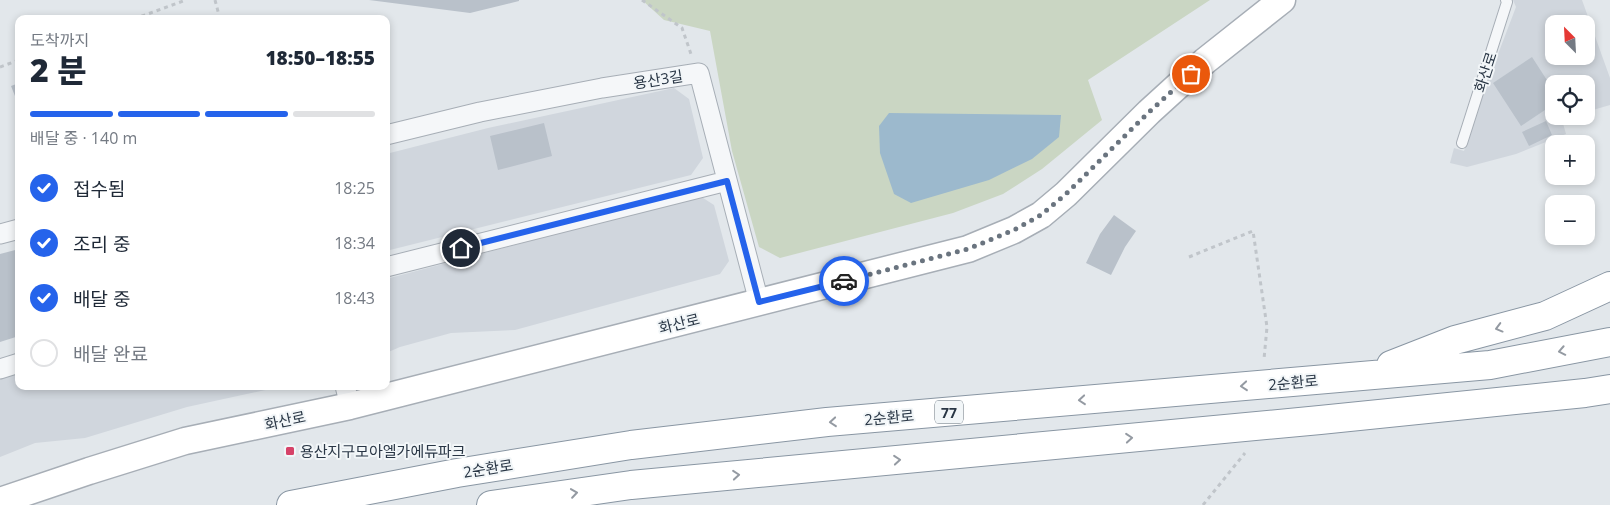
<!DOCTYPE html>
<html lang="ko">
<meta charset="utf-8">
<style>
:root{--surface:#fff;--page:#f6f6f7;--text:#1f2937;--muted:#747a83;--line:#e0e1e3;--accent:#2563eb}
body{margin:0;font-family:"Open Sans","Noto Sans KR",sans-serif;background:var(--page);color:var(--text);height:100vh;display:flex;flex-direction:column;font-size:19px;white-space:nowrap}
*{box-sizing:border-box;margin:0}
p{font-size:16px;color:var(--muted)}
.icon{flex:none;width:28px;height:28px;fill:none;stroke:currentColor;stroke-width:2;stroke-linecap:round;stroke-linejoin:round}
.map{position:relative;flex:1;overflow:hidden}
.side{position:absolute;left:15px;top:15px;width:375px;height:375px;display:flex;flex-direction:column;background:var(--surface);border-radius:10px;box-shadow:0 2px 8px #0003}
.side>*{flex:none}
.needle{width:32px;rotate:336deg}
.fabs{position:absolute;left:1545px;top:15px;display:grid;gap:10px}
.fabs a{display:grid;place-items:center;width:50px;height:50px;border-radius:10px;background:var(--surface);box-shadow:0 2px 8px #0003;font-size:25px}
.pin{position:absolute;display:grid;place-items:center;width:42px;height:42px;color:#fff;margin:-21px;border:2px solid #fff;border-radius:50%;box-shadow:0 1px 5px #0007}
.courier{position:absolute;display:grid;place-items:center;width:50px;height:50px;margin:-25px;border:4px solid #2563eb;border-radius:50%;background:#fff;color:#222;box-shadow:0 1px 6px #0007}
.summary em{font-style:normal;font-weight:800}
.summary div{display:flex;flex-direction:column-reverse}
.summary{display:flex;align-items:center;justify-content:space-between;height:85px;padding:0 15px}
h1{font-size:32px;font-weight:800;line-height:38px}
.bar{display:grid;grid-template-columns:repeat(4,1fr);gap:8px 5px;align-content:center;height:60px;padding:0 15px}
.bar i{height:6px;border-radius:4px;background:var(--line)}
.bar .current{background:var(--accent)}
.bar p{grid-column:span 4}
ol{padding:0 15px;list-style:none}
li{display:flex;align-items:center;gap:15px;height:55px}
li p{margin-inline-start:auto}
li .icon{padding:5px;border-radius:50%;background:var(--accent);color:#fff;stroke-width:4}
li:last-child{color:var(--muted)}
li i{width:28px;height:28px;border:2px solid var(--line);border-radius:50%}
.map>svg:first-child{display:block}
</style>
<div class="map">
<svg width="1610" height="505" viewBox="0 0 1610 505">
<rect width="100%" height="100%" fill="#e2e7eb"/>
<path fill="#d0d6dd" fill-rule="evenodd" d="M1513,0H1582L1610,78V105L1586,112V84H1554V116H1573L1562,120L1566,134L1516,154L1467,167L1450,163L1454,148L1464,151L1487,83L1516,7ZM1554,24H1586V56H1554Z
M674,88L689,99L703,158L691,175L386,251V154L488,128Z
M700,196L714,205L729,261L720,274L515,330L451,333L400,347L386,353V279Z
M19,372V386H284L187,407L85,438L35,443L0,457V378Z"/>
<path fill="#cad6c3" d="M642,0H1210L1088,80L1102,120L1042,169L1003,194L953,213L780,258L759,247L732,151L710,31L664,20Z"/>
<path fill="#9cb9cd" d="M889,113L1061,115L1059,137L1032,159L989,180L911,203L894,194L880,153L879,126Z"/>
<path fill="#b9c1ca" d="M369,0H519V1L470,13Z
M1532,57L1554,91V104L1521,126L1493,83Z
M19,83V106L11,86Z
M1546,121L1552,135L1529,146L1522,132Z
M544,123L552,156L498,170L490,136Z
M1114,215L1136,231L1125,247L1111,275L1086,263L1100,234Z
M19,249V336L0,342V254Z"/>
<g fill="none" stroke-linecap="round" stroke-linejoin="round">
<defs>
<path id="lane" d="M1462,143L1507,2L1506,0"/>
<path id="street" d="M386,135L480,112L602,88L699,73L759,302
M0,234L19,229
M386,267L727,181
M0,369L19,363
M345,386L350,406"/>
<path id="secondary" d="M0,501L89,471L185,441L350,406L968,249L1014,230L1041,215L1066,194L1149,112L1205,61L1282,0"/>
<path id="highway" d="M1391,365L1455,340L1545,316L1610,286
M291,505L457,473L631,445L827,422L1490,365L1610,342
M491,505L631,485L1320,420L1585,393L1610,389"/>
</defs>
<use href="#lane" stroke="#a7aeb6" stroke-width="12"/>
<use href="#street" stroke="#a7aeb6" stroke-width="21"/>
<use href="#secondary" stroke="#a7aeb6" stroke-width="29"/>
<use href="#highway" stroke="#8996a3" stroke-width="30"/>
<path stroke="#c0c5ca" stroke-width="3" stroke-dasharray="4 4" stroke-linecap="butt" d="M215,0L220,19
M642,0L682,28L691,54
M134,19L186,0
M0,67L19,60
M1189,257L1253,231L1267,327L1264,359
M1203,505L1245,453"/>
<use href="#lane" stroke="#f5f7f9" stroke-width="10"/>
<use href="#street" stroke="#f5f7f9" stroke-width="19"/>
<use href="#secondary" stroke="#fff" stroke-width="26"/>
<use href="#highway" stroke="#fff" stroke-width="28"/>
</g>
<defs><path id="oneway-chevron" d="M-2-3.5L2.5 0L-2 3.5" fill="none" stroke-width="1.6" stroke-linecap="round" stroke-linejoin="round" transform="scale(1.25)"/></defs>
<g stroke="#949aa2">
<use href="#oneway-chevron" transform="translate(1499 328) rotate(165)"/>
<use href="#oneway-chevron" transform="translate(1562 351) rotate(169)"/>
<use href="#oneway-chevron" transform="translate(1244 386) rotate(175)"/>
<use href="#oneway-chevron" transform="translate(1082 400) rotate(175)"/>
<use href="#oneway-chevron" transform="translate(833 422) rotate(175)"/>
<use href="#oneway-chevron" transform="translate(1129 438) rotate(-5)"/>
<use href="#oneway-chevron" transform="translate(897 460) rotate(-5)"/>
<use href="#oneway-chevron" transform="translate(736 475) rotate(-5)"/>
<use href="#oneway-chevron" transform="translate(574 493) rotate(-8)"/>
</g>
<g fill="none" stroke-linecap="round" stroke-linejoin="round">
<path stroke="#6a747f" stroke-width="5" stroke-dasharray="0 9" d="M844,281L968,249L1014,230L1041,215L1066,194L1149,112L1191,74"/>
<path stroke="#2563eb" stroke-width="6" d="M461,248L727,181L759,302L844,281"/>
</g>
<rect fill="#d64268" stroke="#f2f6f8" stroke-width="2" x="285" y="446" width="10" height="10" rx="2.5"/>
<g text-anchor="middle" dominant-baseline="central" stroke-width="4" stroke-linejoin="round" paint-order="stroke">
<rect fill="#f2f6f8" stroke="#65707b" stroke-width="1" x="935" y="400.5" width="28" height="23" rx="4"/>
<g font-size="14" font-weight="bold" fill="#293645">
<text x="949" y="412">77</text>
</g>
<g font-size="15" fill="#293645" stroke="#f2f6f8">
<text transform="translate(1485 72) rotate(-72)">화산로</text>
<text transform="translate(658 79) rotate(-9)">용산3길</text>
<text transform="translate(679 323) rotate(-14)">화산로</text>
<text transform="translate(1293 382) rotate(-5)">2순환로</text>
<text transform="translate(889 417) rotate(-5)">2순환로</text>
<text transform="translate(285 420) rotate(-12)">화산로</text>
<text transform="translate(488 468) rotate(-9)">2순환로</text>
</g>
<g font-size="15" fill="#293645" stroke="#f2f6f8" text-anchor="start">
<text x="300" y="451">용산지구모아엘가에듀파크</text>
</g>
</g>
</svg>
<div class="fabs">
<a><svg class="needle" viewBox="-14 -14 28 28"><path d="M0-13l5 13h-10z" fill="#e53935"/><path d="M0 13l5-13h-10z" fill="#747a83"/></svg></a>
<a><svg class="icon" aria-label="locate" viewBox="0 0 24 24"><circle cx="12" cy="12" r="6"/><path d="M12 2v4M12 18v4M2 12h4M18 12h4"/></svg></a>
<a>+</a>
<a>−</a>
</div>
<div class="pin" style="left:1191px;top:74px;background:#ea580c"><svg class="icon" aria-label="bag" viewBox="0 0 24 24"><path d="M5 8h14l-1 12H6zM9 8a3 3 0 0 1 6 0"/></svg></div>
<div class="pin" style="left:461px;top:248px;background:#1f2937"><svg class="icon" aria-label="home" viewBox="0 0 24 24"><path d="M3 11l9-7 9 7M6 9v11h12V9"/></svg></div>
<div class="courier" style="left:844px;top:281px"><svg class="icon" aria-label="car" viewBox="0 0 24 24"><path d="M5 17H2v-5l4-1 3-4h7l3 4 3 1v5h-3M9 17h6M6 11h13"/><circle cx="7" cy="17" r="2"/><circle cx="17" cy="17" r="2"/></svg></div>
<section class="side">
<div class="summary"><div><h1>2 분</h1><p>도착까지</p></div><em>18:50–18:55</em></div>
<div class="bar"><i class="current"></i><i class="current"></i><i class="current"></i><i></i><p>배달 중 · 140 m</p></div>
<ol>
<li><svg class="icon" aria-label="check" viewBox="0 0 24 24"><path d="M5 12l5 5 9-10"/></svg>접수됨<p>18:25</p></li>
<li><svg class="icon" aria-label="check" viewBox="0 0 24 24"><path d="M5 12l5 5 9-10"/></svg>조리 중<p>18:34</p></li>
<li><svg class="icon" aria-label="check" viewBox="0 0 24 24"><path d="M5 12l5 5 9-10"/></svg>배달 중<p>18:43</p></li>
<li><i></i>배달 완료</li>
</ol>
</section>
</div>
